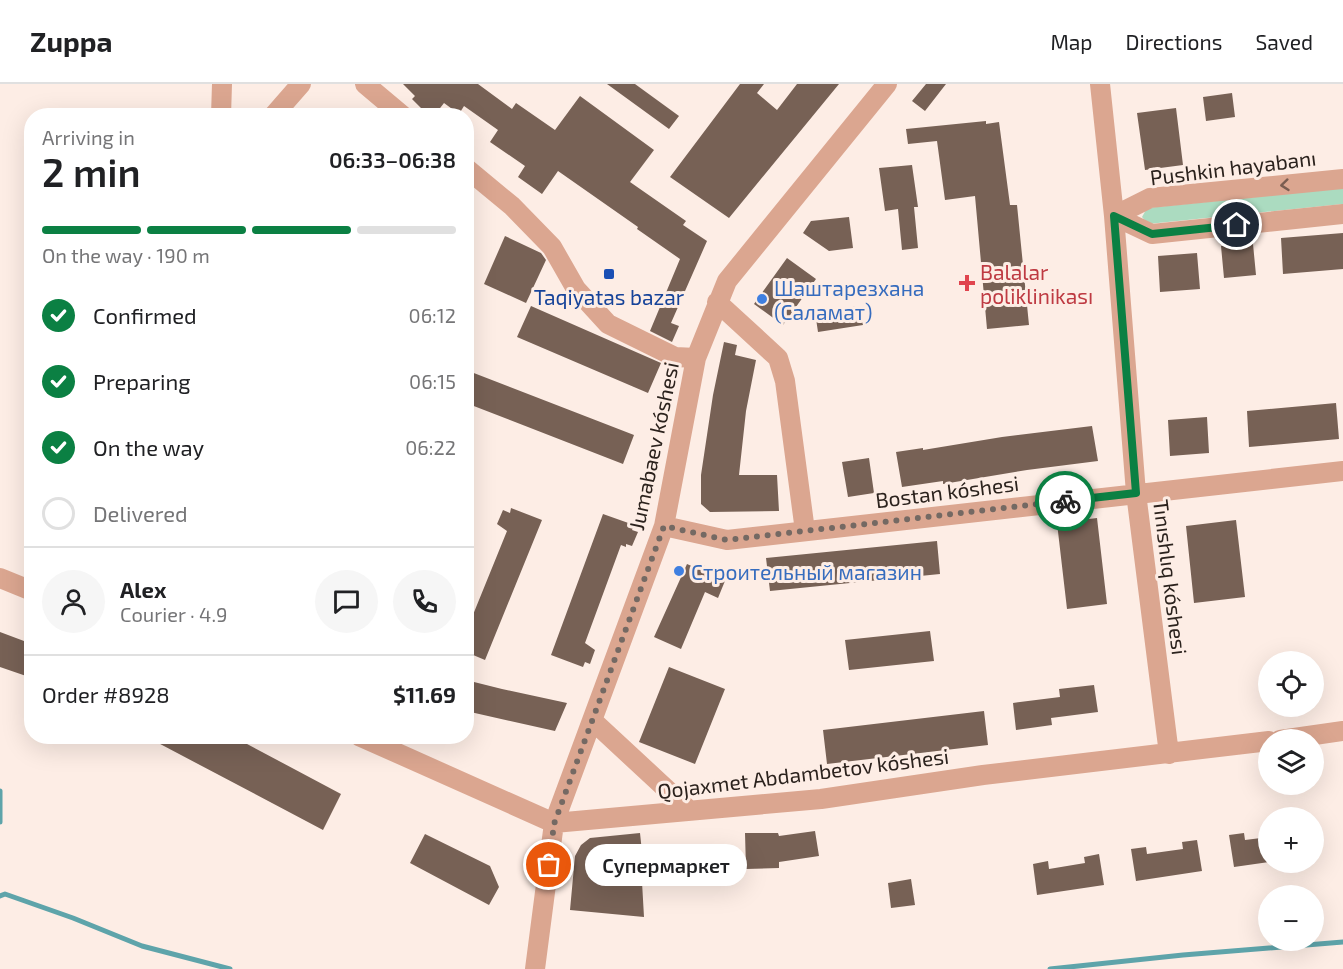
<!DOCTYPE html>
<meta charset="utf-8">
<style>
:root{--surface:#fff;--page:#f6f6f6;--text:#202124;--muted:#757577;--line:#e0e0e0;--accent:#0b8043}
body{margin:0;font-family:"Exo 2",sans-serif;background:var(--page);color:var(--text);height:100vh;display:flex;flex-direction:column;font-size:22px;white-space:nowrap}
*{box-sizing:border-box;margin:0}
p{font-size:20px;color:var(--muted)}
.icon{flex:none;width:33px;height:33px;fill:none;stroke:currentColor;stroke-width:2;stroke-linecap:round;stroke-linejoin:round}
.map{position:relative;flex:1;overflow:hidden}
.drawer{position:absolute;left:24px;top:24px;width:450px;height:636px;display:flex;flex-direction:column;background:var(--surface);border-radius:24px;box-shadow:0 6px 24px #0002}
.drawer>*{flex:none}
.fabs{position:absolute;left:1258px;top:567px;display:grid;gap:12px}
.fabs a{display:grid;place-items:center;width:66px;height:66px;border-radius:50%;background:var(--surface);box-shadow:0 6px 24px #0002;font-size:30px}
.pin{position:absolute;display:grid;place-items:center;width:51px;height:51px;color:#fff;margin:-26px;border:3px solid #fff;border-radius:50%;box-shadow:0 2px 6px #0007}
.courier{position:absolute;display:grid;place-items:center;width:60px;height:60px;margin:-30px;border:4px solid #0b8043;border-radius:50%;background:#fff;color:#222;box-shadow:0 2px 8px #0007}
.bubble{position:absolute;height:42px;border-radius:21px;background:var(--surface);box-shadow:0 6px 24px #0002;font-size:20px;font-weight:600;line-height:42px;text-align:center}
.head em{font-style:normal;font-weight:600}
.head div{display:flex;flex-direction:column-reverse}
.head{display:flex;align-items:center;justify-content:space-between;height:102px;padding:0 18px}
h1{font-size:39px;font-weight:600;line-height:45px}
.bar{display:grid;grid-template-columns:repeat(4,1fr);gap:9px 6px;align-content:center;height:72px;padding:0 18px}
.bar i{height:8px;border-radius:4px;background:var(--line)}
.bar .on{background:var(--accent)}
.bar p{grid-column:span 4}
.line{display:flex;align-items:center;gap:15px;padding:0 18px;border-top:2px solid var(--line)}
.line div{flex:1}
.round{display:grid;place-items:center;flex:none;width:63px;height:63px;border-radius:32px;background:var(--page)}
ol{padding:0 18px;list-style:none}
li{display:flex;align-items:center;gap:18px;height:66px}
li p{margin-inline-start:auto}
li .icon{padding:6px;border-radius:50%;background:var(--accent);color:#fff;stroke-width:4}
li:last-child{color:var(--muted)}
li i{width:33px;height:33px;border:3px solid var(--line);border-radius:50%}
header{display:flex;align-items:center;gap:36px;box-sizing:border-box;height:84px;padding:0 30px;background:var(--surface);border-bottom:2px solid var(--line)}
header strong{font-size:28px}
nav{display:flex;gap:33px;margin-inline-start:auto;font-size:21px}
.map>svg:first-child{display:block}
</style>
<header>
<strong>Zuppa</strong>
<nav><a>Map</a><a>Directions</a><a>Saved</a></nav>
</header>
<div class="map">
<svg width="1343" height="885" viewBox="0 0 1343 885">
<rect width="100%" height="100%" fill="#fdede5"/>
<path fill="#abdbc0" d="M1343,104V120L1148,140L1142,133L1147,124Z"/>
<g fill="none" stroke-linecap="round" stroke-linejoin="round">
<path stroke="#5ea4aa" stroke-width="5" d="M0,707V738
M0,812L5,810L73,834L142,862L230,885
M1050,885L1183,871L1343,858"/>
</g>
<path fill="#776155" d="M403,0H478L512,25L516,19L555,46L580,12L654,66L630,98L686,137L683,141L707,157L671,239L679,242L672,258L650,247L680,175L637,145L638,143L558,87L542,110L518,93L525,82L490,58L498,46L464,22L459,30L444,19L437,28L424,27L412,15L415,12Z
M607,0H635L679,32L669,45Z
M740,0H764L757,9L777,26L797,0H839L729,134L670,93Z
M926,0H946L925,27L912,17Z
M1232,9L1235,33L1206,37L1203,13Z
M1176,24L1183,81L1145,86L1137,29Z
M986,37V40L999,38L1010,121H1017L1029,241L987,245L975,112L945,116L937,57L908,60L906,45Z
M912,81L918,123H914L918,164L902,166L898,125L885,127L879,84Z
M849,133L853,164L829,167L803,149L811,137Z
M1343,149V185L1283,190L1281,154Z
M505,152L541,169L546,176L526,219L484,200Z
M1253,160L1256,191L1224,194L1221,162Z
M1197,169L1200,205L1160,208L1158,172Z
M787,174L816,195L783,241L754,220Z
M531,222L661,279L648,309L517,253Z
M860,222L863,241L818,248L815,228Z
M724,258L737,261L735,271L756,276L746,327L739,391H777L779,427L710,428L701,420V391L713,311Z
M466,286L634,351L623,380L466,319Z
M1336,319L1339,355L1249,363L1247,327Z
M1207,333L1209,369L1170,372L1168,336Z
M1092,342L1098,377L1027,386L943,400V397L902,403L896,368L923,364V366L1002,353Z
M869,374L874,409L848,413L842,378Z
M511,424L542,436L485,576L466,568V548L507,447L497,440L503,426L510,429Z
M603,430L634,441L632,446L638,448L632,462L626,460V463L621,461L585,559L595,566L590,580L585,578L583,583L551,571Z
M1097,434L1107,520L1067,525L1057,439Z
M1236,436L1245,513L1194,519L1186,442Z
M937,457L940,490L770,507L766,474Z
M687,480L701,486L703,481L727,492L718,514L705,508L681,565L654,553Z
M930,547L934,577L849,586L845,556Z
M0,548L32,560V594L0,583Z
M669,583L725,605L695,680L639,658Z
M466,596L502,605L567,619L555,647L466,627Z
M1094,601L1098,628L1051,634L1052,641L1016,646L1013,619L1060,613L1059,605Z
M984,627L988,661L827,680L823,646Z
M145,652H232L341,710L323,746Z
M815,747L819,772L779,778V784L746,785L745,749H778L779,752Z
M640,749L642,768H647L648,797L642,798L644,833L570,826L575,772L581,761L590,754Z
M1244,749L1245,756L1269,753V778L1234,783L1229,751Z
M425,750L490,782L499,803L489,821L410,779Z
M1197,756L1202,787L1136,797L1131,765L1146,763L1147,770L1183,765L1182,758Z
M1099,770L1104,801L1037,811L1033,780L1048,777L1049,785L1085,779L1084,773Z
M911,795L915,821L891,824L888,799Z"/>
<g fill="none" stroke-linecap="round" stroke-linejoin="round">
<path stroke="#dba690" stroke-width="20" d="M365,0L403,32
M1100,0L1114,132L1136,409L1169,670
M221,32L222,0
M273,32L301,0
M466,84L512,122L552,163L576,205L608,240L675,273L696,274
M1114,132L1150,114L1343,95
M1114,132L1152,150L1343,130
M717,218L778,274L785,297L805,447
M664,442L727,456L1343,387
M0,494L32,507
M593,637L690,727
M359,652L554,739L821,715L983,691L1269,657
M1280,656L1343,647
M535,885L554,739L664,442L696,274L727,197L887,0"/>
</g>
<defs><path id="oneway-chevron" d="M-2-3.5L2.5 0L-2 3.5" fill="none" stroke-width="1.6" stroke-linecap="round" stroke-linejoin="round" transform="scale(1.5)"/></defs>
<use stroke="#7a5d51" href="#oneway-chevron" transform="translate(1285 101) rotate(174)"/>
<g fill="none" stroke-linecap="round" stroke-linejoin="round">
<path stroke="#746963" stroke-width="6" stroke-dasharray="0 10.8" d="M549,781L554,740L664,442L727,456L1065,417"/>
<path stroke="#0b8043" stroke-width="8" d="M1065,417L1136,409L1114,132L1152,150L1237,141"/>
</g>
<rect fill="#1a4fb4" stroke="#fdede5" stroke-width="2" x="603" y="184" width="12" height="12" rx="3"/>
<path fill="#e0444e" stroke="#fdede5" stroke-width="2" d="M964 190h6v6h6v6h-6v6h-6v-6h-6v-6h6z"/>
<g fill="#3f7fe0" stroke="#fdede5" stroke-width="2">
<circle cx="762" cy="215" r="6"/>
<circle cx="679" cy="487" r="6"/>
</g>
<g text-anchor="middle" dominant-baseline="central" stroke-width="6" stroke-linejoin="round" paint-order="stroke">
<g font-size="21" fill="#2b221d" stroke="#fdede5">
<text transform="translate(1233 83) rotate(-7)">Pushkin hayabanı</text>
<text transform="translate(653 362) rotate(-78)">Jumabaev kóshesi</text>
<text transform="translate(947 407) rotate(-7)">Bostan kóshesi</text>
<text transform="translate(1171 493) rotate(83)">Tınıshlıq kóshesi</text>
<text transform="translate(803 689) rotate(-7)">Qojaxmet Abdambetov kóshesi</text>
</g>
<g font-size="21" fill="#be3a42" stroke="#fdede5" text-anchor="start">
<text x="980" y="187">Balalar<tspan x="980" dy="24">poliklinikası</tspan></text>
</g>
<g font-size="21" fill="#366cbe" stroke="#fdede5" text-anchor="start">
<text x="774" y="203">Шаштарезхана<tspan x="774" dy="24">(Саламат)</tspan></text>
<text x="691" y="487">Строительный магазин</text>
</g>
<g font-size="21" fill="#164399" stroke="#fdede5">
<text x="609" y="212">Taqiyatas bazar</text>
</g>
</g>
</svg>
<div class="fabs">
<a><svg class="icon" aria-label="locate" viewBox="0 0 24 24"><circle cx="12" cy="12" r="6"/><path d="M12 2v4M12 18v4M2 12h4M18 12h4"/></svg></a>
<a><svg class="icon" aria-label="layers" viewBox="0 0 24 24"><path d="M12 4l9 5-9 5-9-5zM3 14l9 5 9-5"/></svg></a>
<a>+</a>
<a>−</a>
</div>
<div class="pin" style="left:549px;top:781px;background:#ea580c"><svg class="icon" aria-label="bag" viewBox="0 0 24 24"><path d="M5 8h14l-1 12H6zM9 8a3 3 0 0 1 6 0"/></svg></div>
<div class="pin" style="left:1237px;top:141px;background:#1f2937"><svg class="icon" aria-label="home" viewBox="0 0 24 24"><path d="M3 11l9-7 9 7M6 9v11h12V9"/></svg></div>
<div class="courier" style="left:1065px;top:417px"><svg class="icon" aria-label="bike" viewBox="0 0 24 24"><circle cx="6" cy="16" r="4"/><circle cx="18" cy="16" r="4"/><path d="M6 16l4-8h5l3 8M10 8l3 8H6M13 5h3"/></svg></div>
<div class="bubble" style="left:585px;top:760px;width:162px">Супермаркет</div>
<section class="drawer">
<div class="head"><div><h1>2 min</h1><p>Arriving in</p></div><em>06:33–06:38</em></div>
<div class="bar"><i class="on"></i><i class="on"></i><i class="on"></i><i></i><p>On the way · 190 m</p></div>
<ol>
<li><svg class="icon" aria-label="check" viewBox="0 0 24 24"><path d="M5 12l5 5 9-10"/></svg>Confirmed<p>06:12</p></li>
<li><svg class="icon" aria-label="check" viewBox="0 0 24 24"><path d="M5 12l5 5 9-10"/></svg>Preparing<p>06:15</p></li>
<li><svg class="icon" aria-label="check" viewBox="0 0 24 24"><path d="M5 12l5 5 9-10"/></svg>On the way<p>06:22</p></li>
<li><i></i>Delivered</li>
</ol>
<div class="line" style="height:108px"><a class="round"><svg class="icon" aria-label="person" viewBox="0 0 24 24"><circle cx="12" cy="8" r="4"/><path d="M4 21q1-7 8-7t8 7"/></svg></a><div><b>Alex</b><p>Courier · 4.9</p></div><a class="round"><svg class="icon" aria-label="chat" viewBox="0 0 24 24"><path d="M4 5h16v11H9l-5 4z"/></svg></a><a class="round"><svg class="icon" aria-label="phone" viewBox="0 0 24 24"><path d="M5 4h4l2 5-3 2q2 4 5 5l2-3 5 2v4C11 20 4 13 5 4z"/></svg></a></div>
<div class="line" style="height:78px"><div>Order #8928</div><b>$11.69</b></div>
</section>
</div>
